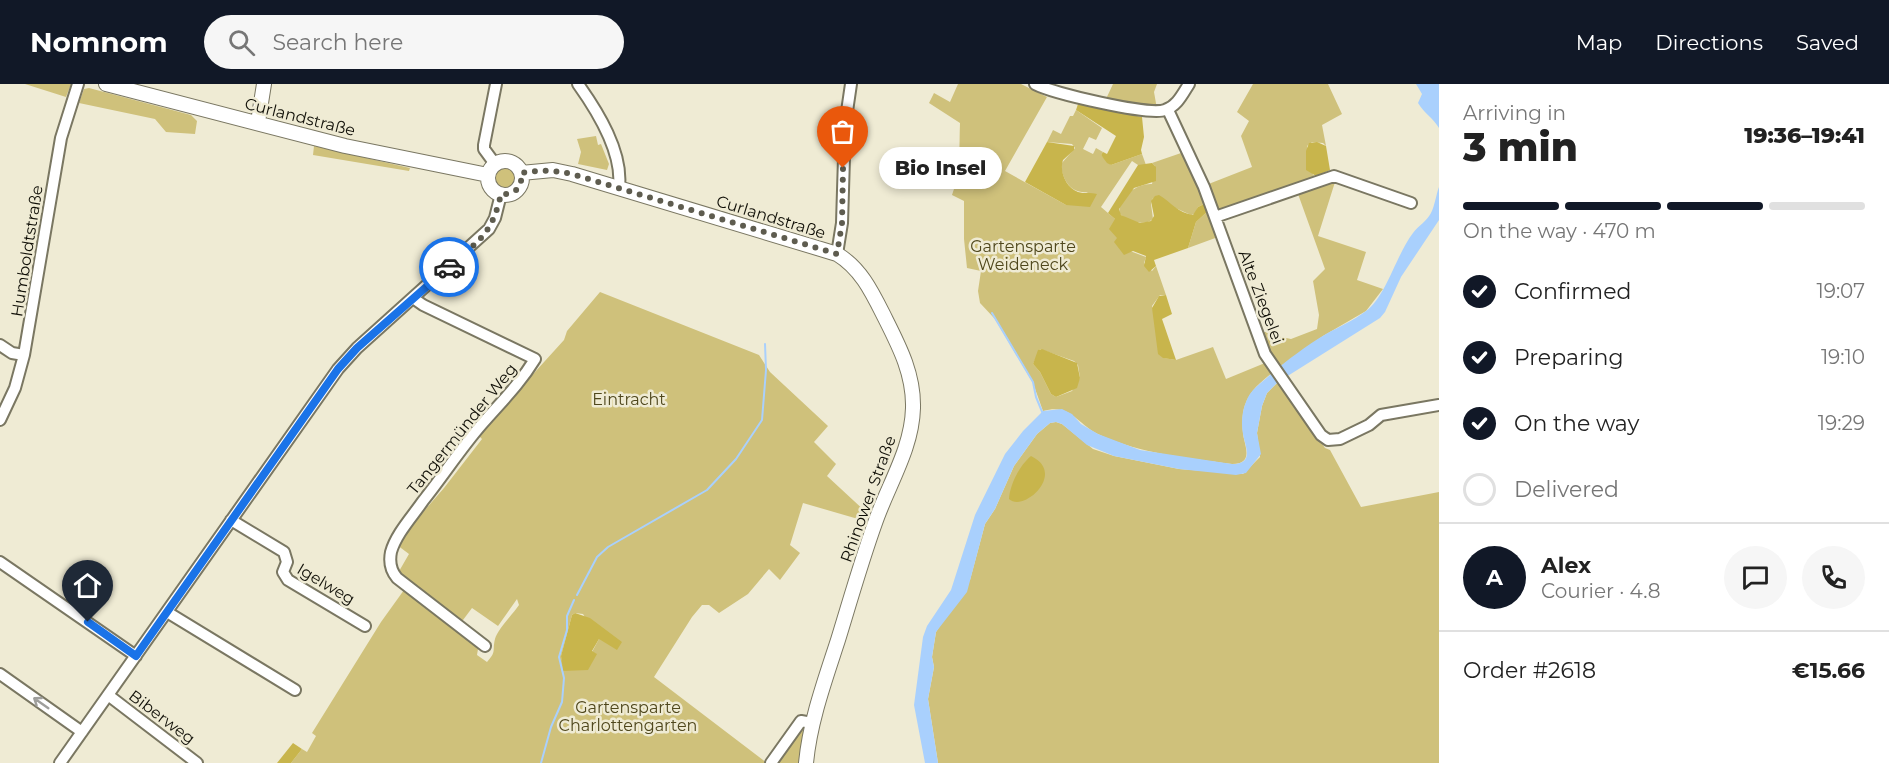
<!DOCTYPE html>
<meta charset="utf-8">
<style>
:root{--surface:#fff;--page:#f6f6f6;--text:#222;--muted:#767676;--line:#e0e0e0;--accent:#111827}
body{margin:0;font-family:Montserrat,sans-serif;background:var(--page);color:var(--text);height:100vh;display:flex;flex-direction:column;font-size:22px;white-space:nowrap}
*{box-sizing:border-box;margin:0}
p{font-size:20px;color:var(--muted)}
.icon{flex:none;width:33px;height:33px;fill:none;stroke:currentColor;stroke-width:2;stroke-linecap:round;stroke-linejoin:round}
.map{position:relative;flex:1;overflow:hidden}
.side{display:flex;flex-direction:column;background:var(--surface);width:450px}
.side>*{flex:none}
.pin{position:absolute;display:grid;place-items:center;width:51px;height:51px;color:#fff;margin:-62px -26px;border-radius:50% 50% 50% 0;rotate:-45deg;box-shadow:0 0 6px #0007}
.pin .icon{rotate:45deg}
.courier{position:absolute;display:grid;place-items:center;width:60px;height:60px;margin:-30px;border:4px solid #1a73e8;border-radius:50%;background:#fff;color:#222;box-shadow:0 2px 8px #0007}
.bubble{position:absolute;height:42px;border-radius:21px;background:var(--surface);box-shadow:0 3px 9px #0003;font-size:20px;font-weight:800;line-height:42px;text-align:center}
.headline em{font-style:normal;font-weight:800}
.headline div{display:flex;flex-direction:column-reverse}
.headline{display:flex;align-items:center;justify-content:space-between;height:102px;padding:0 24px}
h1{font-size:39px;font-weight:800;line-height:45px}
.bar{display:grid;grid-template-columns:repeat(4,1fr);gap:9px 6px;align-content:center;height:72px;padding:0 24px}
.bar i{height:8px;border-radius:4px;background:var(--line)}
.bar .active{background:var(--accent)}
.bar p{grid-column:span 4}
.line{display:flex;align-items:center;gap:15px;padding:0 24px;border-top:2px solid var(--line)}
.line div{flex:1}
.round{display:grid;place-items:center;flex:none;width:63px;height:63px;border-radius:32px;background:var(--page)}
ol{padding:0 24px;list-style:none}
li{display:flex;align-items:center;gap:18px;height:66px}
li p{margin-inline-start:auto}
li .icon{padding:6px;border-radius:50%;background:var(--accent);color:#fff;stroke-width:4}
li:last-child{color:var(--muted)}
li i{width:33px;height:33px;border:3px solid var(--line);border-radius:50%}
header{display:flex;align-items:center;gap:36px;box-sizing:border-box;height:84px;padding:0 30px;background:var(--accent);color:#fff}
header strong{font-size:28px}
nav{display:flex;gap:33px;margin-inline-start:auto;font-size:21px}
.search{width:420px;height:54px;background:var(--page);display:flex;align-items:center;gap:15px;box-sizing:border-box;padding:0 21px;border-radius:33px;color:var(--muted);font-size:22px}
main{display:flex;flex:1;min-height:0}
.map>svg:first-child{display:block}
</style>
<header>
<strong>Nomnom</strong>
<div class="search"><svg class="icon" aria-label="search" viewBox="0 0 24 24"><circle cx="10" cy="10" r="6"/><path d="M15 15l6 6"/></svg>Search here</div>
<nav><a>Map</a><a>Directions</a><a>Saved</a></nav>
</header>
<main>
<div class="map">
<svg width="1439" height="679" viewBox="0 0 1439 679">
<rect width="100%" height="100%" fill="#efebd4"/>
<path fill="#cfc17b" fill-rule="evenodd" d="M25,0H71L66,13Z
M958,0H1021L1047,13L1005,87L1066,121L1088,108C1070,110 1062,95 1061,80L1075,64L1072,60L1047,58L1053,46L1061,50L1070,32H1073L1076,26L1102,44L1096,56L1089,53L1083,65L1093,70L1096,64L1103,68L1101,71L1111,81L1142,70L1146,81H1138L1132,77L1101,123L1115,135L1130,167L1146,173L1144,179L1152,187L1156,182L1166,211H1160L1152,222L1164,274L1176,276L1213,263L1226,295L1265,279L1272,289C1261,298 1250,306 1245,321C1242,329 1242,340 1243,349C1244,361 1255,380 1232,380C1187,374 1142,370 1100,351C1077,341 1072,319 1043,327L1033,299L995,235L980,219L978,207L981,187L967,184L964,155V117L952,111C961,89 959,62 960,39L929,19L934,9L950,18ZM1040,265L1074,277L1078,281L1080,294L1072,307L1056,313L1051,310L1040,288L1033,280Z
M1113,0H1157L1154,8L1157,25L1106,15Z
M1253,0H1328L1342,30L1322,41L1326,62L1323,59L1312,58L1307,62L1313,91L1316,92L1221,125L1217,123L1206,101L1252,83L1241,52L1249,37L1237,28Z
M89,4L191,31L197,37L195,50L166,48L155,35L79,19L84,5Z
M596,52L598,61L601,60L609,80L607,86L578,80L581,68L577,55Z
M314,62L410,84L409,87L313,71Z
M1184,68L1206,119L1198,123L1195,130L1191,131L1153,114L1151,120L1153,135C1143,143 1129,137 1120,130C1116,113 1138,99 1152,100L1155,82L1152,79Z
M492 93a12 12 0 1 1 24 0a12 12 0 1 1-24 0Z
M1335,98L1318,152L1366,168L1357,196L1383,205L1366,227L1323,252L1278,284L1268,266L1261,249L1273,246L1277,252L1291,255L1317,245L1319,231L1313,197L1325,185L1298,110Z
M1209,126L1218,153L1188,164L1196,138Z
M600,208L759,271L770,288L828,342L814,358L836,380L827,392L867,429L865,437L803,419L790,461L800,469L780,496L769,485L748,510L719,529L709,521H702L692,533L654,593L767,679H291L302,665L307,668L316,652L312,649L381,538L404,506L475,560L478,565L477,571L487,578C497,567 492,567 495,555C497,546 513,530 519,521L517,515L498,542L472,524L460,540L398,489L409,470L397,461L404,450L444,404L482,355L478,351L564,256L567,247ZM575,529L583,530L599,555L592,568L596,570L564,587L561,572L572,531Z
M1278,298L1325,364L1330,366L1361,423L1439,408V679H938L928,615L934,583L932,573L936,548L970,496L985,440L995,425L1014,382L1037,350L1050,339L1056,338L1062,340L1093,365L1114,372L1179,385L1243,390L1260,373L1257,349L1262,322L1267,309Z
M798,645L804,647L800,679H774Z"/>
<path fill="#c8b54c" d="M1078,20L1142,33L1144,53L1141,66L1142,70L1111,81L1107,79L1101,71L1103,68L1107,70L1116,52L1076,26Z
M1047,58L1074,62V66L1063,76C1059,87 1066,104 1078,108C1084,110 1091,108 1097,110L1090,123L1066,121L1025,98Z
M1317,58L1326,62L1330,86L1316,92L1306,86V67L1309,59Z
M1152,79L1156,83V97L1134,104L1119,125L1121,131L1140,139L1151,137L1154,132L1151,117L1155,112L1159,111C1171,118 1178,129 1193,131L1198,123L1206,119L1209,126L1196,138L1188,164L1154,176L1156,182L1149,188L1144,182L1146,172L1133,167L1124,171L1114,158L1117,154L1109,145L1115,135L1108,129L1138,81Z
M1166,211L1172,230L1162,235L1176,276L1163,274L1158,270L1152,224L1159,212Z
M1042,265L1077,279L1080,294L1077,304L1056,313L1051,310L1040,288L1033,280L1038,266Z
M1031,372C1067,389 1024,429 1009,415C1010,400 1020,381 1031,372Z
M575,529L590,534L622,558L617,566L599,555L592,567L597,570L588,586L563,587L561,572L572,531Z
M293,659L302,665L291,679H277Z"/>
<path fill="#a9d0fd" d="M1416,0H1439V44C1433,34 1424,29 1418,19L1422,10Z
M1439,103V136L1401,193L1385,228L1380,234L1278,298L1267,309L1262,322L1257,349L1261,370L1246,389L1236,391L1179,385L1114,372L1087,361L1062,340L1056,338L1050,339L1037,350L1014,382L995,425L985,440L967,508L936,548L932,573L934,583L928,615L938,679H925L914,621L923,553L927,542L951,506L975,431L1005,370L1023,347L1043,327L1062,325L1072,330L1081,340L1098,350L1140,366L1232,380C1255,380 1245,362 1243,350C1241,340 1242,327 1246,318C1250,306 1261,299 1270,291C1287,276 1306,262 1326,250C1339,243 1354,236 1366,227C1386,213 1396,171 1413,149C1418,142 1427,137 1431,129C1435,121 1436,111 1439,103Z"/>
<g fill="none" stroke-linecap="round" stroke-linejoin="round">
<path stroke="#a9d0fd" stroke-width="2" d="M992,229L1033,298L1036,313L1043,330
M577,511L597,473L608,463L707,406L736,375L762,336L766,286L765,260
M541,679L551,643L562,618L564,594L559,573L567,546V532L574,516"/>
<defs>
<path id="minor" d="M578,0C598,28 623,68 619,103
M1035,0C1052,9 1149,32 1165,26C1177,22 1182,11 1189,0
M1168,26L1204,103L1265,270L1321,351L1328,356L1340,355L1369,341L1381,331L1439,321
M495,80L484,65V61L496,0
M1215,133L1334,92L1411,119
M837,170L842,139L845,41L851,0
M413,214L423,221L535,275C519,301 502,317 482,340C461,364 443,392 423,417C412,433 396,450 391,468C389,478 391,487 397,494L485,562
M0,261L12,269L24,271
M0,336L15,304L24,271L61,54L78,0
M231,436L284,468L287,478L283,488L288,496L365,542
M0,478L136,572
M167,528L295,606
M0,590L82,648
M108,611L197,679
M60,679L338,285L357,264L489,145L495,134L501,110
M771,679L801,637L812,639"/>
<path id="major" d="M106,0L345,62L488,91
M258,38L264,0
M488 94a17 17 0 1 1 34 0a17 17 0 1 1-34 0Z
M521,89L553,86L572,90L837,170C860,184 871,206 883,230C898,260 914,289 913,324C912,365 888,401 875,439C861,478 850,517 838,556C825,596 810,637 806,679"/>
</defs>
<use href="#minor" stroke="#7a7762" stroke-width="14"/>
<use href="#major" stroke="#7a7762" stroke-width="16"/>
<use href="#minor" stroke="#fff" stroke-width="10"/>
<use href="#major" stroke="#fff" stroke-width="14"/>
</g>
<defs><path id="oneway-shaft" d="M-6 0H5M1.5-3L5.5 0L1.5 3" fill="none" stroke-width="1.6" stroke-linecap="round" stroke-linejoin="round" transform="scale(1.5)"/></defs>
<use stroke="#9f9f9c" href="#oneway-shaft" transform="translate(41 619) rotate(-145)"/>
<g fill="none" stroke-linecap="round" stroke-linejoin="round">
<path stroke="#5e5c4f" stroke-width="6" stroke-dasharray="0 10.8" d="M449,183C478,157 492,151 501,110C515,111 523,103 521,89C539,86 554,86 572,90L837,170L842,139L843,84"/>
<path stroke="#1a73e8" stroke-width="8" d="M88,538L136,572L338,285L357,264L449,183"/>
</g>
<g text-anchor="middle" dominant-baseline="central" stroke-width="5" stroke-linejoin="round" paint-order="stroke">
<g font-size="16" fill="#100f07" stroke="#efebd4">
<text transform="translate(300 33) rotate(14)">Curlandstraße</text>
<text transform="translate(771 133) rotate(17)">Curlandstraße</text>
<text transform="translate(27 167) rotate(-81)">Humboldtstraße</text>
<text transform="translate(1261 213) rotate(69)">Alte Ziegelei</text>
<text transform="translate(462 345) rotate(-51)">Tangermünder Weg</text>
<text transform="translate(868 415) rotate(-70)">Rhinower Straße</text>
<text transform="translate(326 500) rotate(31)">Igelweg</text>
<text transform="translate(162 633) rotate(37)">Biberweg</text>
</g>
<g font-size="16" fill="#4f471c" stroke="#efebd4">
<text x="1023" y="162">Gartensparte<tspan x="1023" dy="18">Weideneck</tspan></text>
<text x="629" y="315">Eintracht</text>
<text x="628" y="623">Gartensparte<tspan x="628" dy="18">Charlottengarten</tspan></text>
</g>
</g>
</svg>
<div class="pin" style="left:843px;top:84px;background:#ea580c"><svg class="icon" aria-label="bag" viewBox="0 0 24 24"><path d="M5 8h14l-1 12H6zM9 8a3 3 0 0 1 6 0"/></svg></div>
<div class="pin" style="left:88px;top:538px;background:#1f2937"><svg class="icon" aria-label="home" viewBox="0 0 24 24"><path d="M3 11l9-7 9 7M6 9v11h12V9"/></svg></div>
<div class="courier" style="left:449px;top:183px"><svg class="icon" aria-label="car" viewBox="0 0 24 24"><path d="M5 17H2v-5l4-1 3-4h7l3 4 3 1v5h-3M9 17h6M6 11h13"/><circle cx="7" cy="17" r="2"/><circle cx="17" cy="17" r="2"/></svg></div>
<div class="bubble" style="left:879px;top:63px;width:123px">Bio Insel</div>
</div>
<section class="side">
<div class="headline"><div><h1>3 min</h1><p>Arriving in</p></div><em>19:36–19:41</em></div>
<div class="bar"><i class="active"></i><i class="active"></i><i class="active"></i><i></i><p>On the way · 470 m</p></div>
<ol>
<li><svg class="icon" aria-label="check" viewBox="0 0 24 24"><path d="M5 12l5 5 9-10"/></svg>Confirmed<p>19:07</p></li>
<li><svg class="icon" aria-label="check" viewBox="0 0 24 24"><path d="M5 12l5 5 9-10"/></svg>Preparing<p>19:10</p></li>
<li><svg class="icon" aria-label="check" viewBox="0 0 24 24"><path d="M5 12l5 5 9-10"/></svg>On the way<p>19:29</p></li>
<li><i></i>Delivered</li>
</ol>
<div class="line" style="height:108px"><b class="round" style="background:var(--accent);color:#fff">A</b><div><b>Alex</b><p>Courier · 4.8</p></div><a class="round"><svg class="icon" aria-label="chat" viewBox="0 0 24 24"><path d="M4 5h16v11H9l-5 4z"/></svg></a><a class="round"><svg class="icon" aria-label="phone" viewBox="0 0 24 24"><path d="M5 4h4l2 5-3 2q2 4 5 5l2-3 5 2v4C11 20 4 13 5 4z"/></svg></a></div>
<div class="line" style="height:78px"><div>Order #2618</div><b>€15.66</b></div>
</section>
</main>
